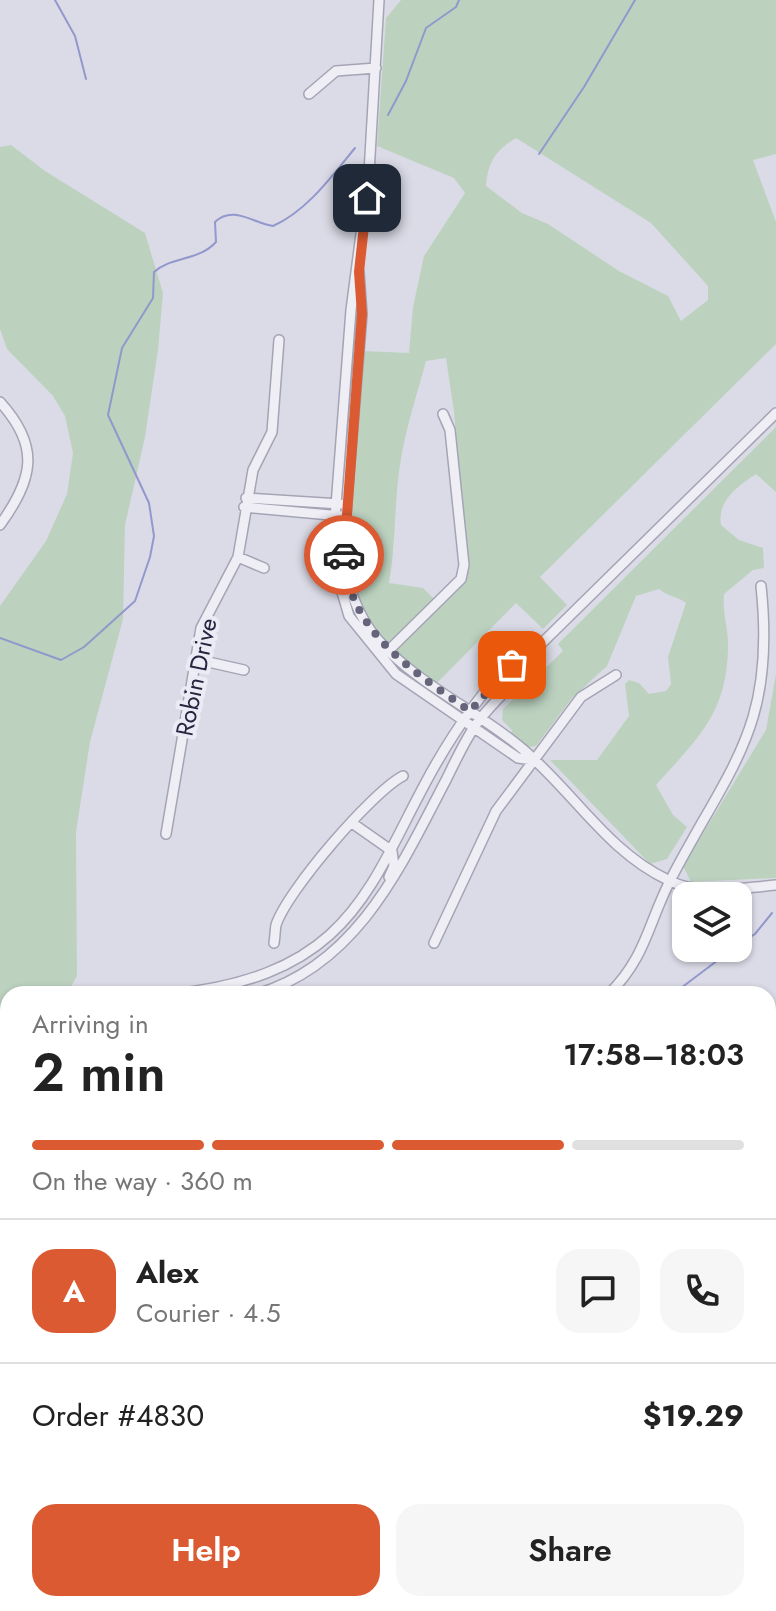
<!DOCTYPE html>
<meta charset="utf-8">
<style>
:root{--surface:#fff;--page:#f6f6f6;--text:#222;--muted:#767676;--line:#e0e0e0;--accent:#db5a32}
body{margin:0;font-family:Jost,sans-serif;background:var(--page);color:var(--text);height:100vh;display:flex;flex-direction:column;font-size:30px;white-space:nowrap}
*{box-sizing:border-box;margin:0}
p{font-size:26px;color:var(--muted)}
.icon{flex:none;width:44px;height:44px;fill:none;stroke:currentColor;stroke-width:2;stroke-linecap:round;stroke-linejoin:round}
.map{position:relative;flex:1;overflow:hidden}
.sheet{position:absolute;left:0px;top:986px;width:776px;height:626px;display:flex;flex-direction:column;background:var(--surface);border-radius:24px 24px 0 0;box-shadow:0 2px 6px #0004}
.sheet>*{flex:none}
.buttons{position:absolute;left:672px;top:882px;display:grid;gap:16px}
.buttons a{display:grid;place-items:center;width:80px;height:80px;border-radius:16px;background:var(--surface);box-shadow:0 2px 6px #0004;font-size:40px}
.pin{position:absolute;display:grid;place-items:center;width:68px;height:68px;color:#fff;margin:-34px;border-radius:16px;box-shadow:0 4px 12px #0006}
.courier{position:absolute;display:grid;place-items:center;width:80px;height:80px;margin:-40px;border:6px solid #db5a32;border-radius:50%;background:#fff;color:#222;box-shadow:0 2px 10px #0007}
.overview em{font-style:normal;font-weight:600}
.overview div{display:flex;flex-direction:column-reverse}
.overview{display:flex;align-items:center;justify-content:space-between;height:136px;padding:0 32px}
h1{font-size:52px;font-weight:600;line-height:60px}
.bar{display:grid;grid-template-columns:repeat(4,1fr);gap:12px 8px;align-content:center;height:96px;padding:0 32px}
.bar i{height:10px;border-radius:6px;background:var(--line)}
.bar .active{background:var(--accent)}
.bar p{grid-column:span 4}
.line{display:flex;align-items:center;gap:20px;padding:0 32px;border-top:2px solid var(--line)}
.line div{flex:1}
.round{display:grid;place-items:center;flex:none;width:84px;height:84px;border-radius:24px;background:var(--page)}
.cta{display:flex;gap:16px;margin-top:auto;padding:16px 32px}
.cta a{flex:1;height:92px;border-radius:24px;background:var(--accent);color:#fff;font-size:32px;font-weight:600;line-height:92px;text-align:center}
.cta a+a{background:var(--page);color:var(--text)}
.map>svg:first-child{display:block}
</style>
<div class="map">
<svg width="776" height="1611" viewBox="0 0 776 1611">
<rect width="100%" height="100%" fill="#dbdbe7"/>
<path fill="#cdcddd" d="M776,1219V1287H768V1221Z
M0,1405L8,1406V1455L0,1475Z"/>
<path fill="#bcd2bf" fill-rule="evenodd" d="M401,0H776V154L753,160L776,222V344L540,577L567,605L543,629L516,603L436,684L396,651L461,585L467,562L454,412L446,358L426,361C417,395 405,430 400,465C394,505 396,543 389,583L423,588L435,600L392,642H384L362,608L349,561L362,351L409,353L413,307L424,256L465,193L454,178L377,146L386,18ZM516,138L651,223L708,286V300L681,321L668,296L619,271L548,224L522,213L486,186C488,162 496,150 516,138Z
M11,145L45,171L145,233L163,293L158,350L145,437L125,525L123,619L90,742L76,832L77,976L67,994H8V1012L0,1010V606L46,541L67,494L73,453L65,416L53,396L7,349L0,329V147Z
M776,427V492L756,474C738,486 717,501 721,525L739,540L763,548L764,568L753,570L724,594C722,613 729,630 728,650C726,715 697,739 656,785L673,815L687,827L667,859L650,864L550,760H597L629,716L625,684L629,680L639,683L649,694L666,691L671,684L668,657L686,603C677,596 668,597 659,589L636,596L607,666L572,698L536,746L529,747L510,735L512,730L502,720L503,709L563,651L558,644Z
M776,674V878L691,882L683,866L766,730Z
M8,1048V1406L0,1405V1053Z"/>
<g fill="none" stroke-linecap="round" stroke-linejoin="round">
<path stroke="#9298cc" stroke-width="2" d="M55,0L75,36L86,79
M388,115L406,81L426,28L456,7L459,0
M539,154L584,87L635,0
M0,638L61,660L84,647L135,601L150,557L154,536L149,503L108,415L122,348L153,298L154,272C172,256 199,261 216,242L215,222C233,205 253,223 273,226C307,211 332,176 355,148
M738,945L755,934L772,913
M673,994L734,948
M0,1122L8,1140
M0,1384L8,1370
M768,1465L776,1456
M387,1604L388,1611
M741,1604L743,1611"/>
<defs>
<path id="minor" d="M379,0L369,173L351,310L334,532L337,575L349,616L396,674L518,758L533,760
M309,94L336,71L376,68
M359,272L362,314L343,550C345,581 357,616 378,640C417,684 474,709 519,746C571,788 606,851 668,880C702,897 740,888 776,885
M0,402C41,447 33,479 0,525
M246,498L340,504
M244,507L341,516
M238,557L264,568
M386,653L461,579L464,565L450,430L443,414
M195,659L244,670
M352,823L392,851L394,866L389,877
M166,834L201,628L238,557L253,470L272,432L279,340
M274,943C275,938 275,930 276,925C287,891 372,792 403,776
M434,943L496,811L581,697L616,675
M173,994C388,971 369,847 473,707C490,684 514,656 540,645L776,413
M257,994C358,964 401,866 446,780C455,762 464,742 475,726C494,698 527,676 540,645
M609,994C647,956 648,922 672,877C731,764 776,727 761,586
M0,1028L8,1024
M0,1044L8,1040
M768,1138L776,1129
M768,1580L776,1600
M134,1604L135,1611
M182,1604L183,1611
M265,1604L266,1611
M343,1604L344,1611
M445,1604V1611
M32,1611L35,1604
M574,1611L575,1604"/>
</defs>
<use href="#minor" stroke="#a4a4b5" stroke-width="12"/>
<use href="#minor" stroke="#efeef5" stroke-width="9"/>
</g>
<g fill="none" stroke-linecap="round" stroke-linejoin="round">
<path stroke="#65647a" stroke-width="8" stroke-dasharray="0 14.4" d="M344,555C348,632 413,671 470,711L512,665"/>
<path stroke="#db5a32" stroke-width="10" d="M344,555L362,314L359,272L367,198"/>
</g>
<g text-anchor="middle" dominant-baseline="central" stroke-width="8" stroke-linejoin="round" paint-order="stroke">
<g font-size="24" fill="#25243f" stroke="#ebebf5">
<text transform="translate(196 677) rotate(-78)">Robin Drive</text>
</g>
</g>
</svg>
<div class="buttons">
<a><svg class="icon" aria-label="layers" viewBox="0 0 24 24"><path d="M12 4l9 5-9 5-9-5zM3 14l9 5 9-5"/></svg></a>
</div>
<div class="pin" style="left:512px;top:665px;background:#ea580c"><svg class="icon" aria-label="bag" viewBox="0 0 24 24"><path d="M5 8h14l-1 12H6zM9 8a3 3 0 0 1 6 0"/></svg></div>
<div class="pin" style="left:367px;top:198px;background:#1f2937"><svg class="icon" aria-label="home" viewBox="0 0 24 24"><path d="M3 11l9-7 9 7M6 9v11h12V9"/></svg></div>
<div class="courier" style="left:344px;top:555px"><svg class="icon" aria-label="car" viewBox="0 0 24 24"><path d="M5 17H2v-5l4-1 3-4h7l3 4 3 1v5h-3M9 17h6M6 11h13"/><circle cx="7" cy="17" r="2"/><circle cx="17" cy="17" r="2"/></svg></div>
<section class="sheet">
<div class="overview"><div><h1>2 min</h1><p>Arriving in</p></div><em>17:58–18:03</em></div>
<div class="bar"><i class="active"></i><i class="active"></i><i class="active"></i><i></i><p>On the way · 360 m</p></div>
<div class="line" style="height:144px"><b class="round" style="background:var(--accent);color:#fff">A</b><div><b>Alex</b><p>Courier · 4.5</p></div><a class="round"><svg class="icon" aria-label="chat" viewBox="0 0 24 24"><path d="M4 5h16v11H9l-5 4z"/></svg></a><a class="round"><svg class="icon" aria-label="phone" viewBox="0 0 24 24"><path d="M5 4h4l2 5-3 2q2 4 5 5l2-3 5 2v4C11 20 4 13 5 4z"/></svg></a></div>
<div class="line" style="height:104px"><div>Order #4830</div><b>$19.29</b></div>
<div class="cta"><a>Help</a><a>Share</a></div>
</section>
</div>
